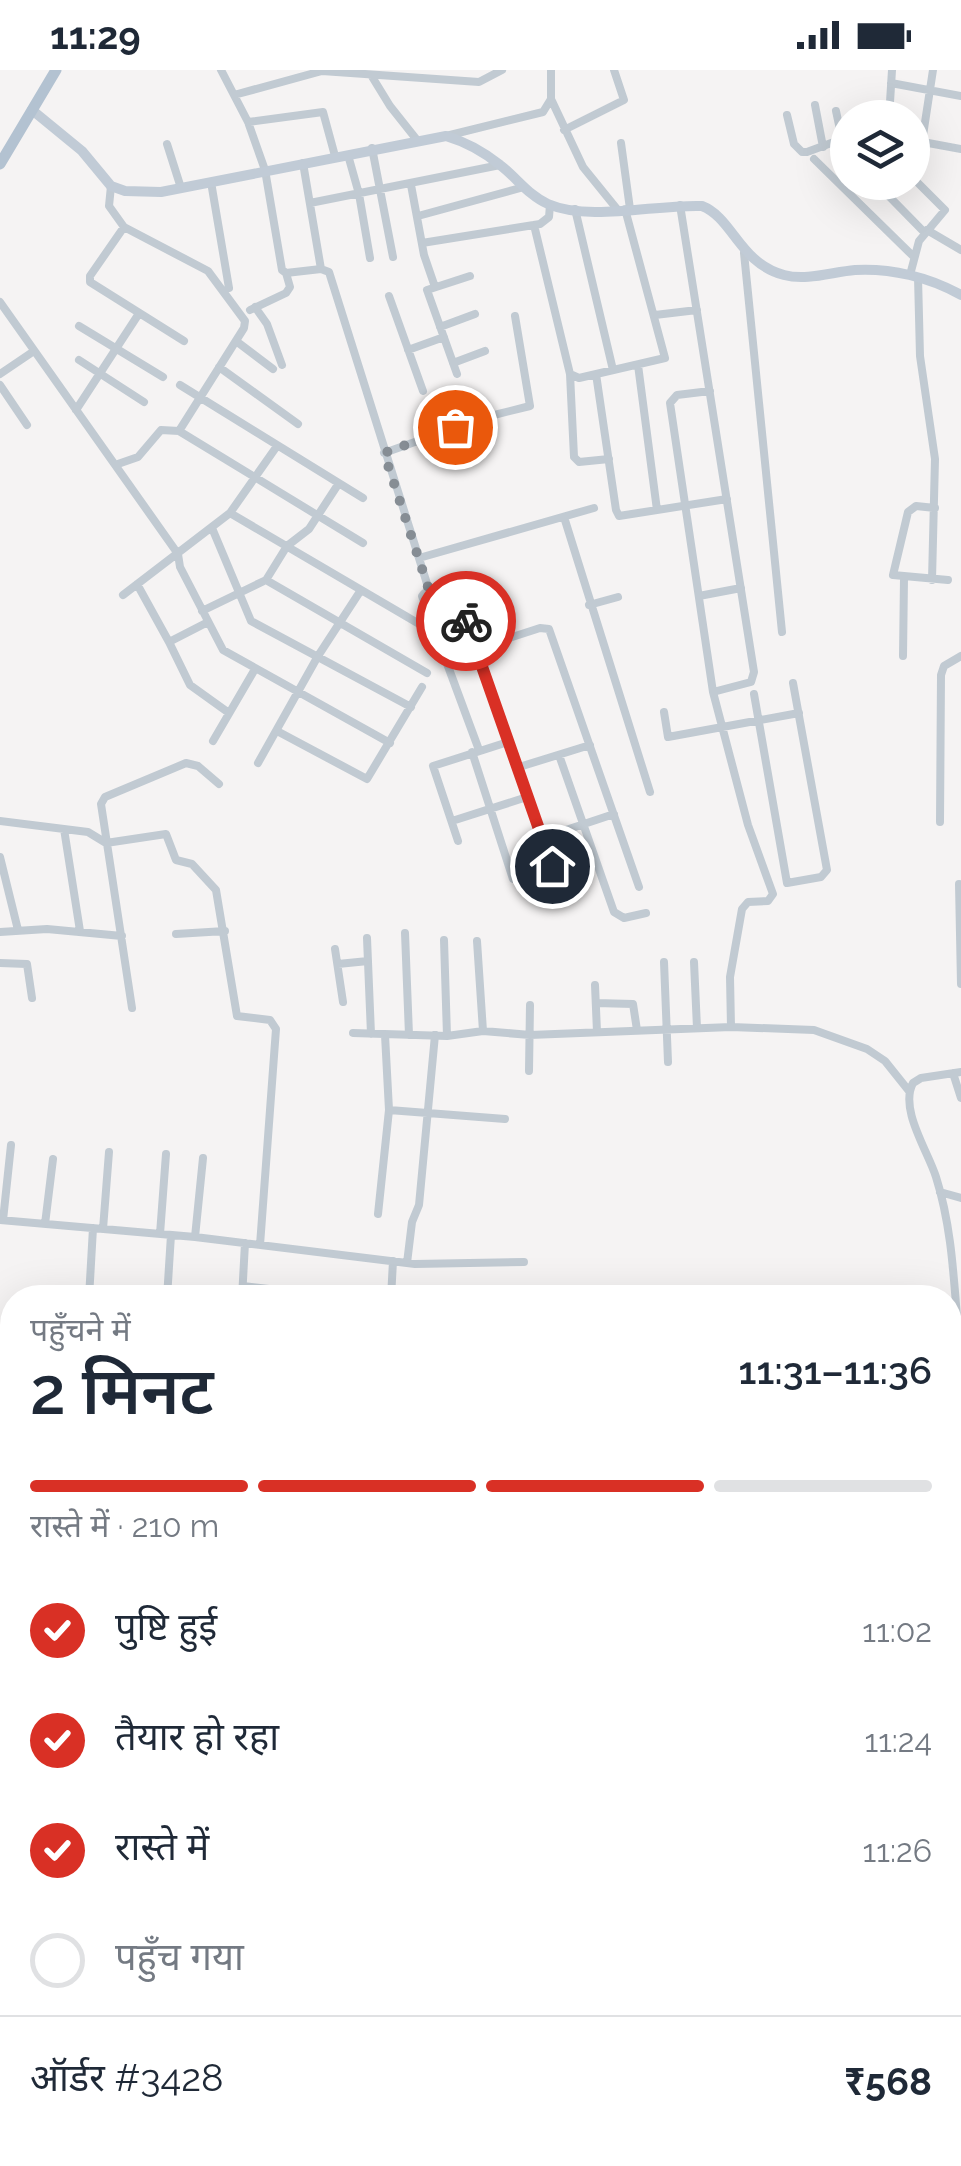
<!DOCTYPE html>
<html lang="hi">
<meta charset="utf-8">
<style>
:root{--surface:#fff;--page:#f6f6f7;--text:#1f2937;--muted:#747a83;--line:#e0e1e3;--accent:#d93025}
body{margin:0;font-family:Raleway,"Noto Sans Devanagari",sans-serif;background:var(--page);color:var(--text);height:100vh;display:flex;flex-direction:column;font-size:38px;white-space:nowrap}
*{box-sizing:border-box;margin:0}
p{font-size:32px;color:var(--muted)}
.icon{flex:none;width:55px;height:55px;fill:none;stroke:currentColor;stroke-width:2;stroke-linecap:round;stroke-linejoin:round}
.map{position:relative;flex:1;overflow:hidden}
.drawer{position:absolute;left:0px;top:1215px;width:962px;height:882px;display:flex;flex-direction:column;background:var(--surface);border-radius:40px 40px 0 0;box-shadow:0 10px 40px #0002}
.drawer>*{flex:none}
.buttons{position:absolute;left:830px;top:30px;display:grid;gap:20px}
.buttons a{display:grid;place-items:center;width:100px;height:100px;border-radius:50%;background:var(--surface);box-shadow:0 10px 40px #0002;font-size:50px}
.pin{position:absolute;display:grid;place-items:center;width:85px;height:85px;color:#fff;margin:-42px;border:5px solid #fff;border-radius:50%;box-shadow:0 2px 10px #0007}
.courier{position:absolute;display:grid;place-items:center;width:100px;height:100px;margin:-50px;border:8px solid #d93025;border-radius:50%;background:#fff;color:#222;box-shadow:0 2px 12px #0007}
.head em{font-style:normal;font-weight:600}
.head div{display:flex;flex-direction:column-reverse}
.head{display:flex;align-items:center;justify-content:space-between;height:170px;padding:0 30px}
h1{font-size:65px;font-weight:600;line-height:75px}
.bar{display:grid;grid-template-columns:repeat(4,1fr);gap:15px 10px;align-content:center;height:120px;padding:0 30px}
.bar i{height:12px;border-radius:8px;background:var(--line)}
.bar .current{background:var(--accent)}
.bar p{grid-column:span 4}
.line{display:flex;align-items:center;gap:25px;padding:0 30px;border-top:2px solid var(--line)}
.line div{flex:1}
ol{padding:0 30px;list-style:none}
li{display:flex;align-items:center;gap:30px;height:110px}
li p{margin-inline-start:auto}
li .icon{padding:10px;border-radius:50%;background:var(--accent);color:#fff;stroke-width:4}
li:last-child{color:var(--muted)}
li i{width:55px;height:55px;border:5px solid var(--line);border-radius:50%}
.status{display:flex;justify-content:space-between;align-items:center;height:70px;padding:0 50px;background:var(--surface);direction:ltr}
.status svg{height:28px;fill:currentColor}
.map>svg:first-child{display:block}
</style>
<div class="status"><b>11:29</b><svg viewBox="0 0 49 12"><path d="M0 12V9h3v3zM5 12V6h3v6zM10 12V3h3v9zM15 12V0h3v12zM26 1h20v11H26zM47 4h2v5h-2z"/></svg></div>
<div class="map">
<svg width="961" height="2096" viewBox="0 0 961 2096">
<rect width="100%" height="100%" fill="#f5f3f3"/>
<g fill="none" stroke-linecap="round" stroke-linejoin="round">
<path stroke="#c1cad2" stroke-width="8" d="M221,0L248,52L265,100L282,200L286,203L321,199L329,202L429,520
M371,5L390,36L417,70
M891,13L961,26
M234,25L322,1L479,12L502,0
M551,29L583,97L617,139
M815,35L823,77
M787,45L794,74L802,82H807L842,69L836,41
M889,48L892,0
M248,52L323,42L335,86
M564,60L624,30L614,0
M446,66L543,42L551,29V0
M912,70L961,79
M922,72L933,0
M621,73L630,139
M167,74L181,118
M372,78L393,187
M348,85L359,124L370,188
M814,89L913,186
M303,93L321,199
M211,112L229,218
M875,112L925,163
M411,115L424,185L435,217
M111,116L109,136L124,157L208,201L245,251L244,258L179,361L363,473
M310,133L500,95
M680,135L754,602L751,612L713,622
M575,139L613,300
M418,146L524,117
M534,155L570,304L579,308L665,288L625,139
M124,157L90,206V212L184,271
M927,160L961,180
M422,173L540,154L549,147L550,135
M744,183L782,562
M910,205L919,171L945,140L912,107
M918,207L920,286L935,389L932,510
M389,226L423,321
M0,232L178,484L180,497L223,580L390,673
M255,237L267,254L282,295
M250,240L286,223L290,217L286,203
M655,245L697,240
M79,256L163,307
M440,257L475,244
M236,271L273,299
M408,280L444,267
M79,290L144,332
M453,293L485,281
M638,295L657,440
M219,297L298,354
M0,304L34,281
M457,304L427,220L470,206
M570,304L574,387L579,392L609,389
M596,304L616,440L619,446L727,429
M0,315L27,355
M180,315L363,428
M710,321L677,325L670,333L713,622L748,755L773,824L768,831L748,832L742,839L730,907L731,957
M76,340L138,245
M384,383L482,348L530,336L515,246
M115,395L138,387L161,360L179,361
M935,438L916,436L908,442L893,505L948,510
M230,443L421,555
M564,447L650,722
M212,458L251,551L411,637
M419,488L594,438
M266,510L287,476L309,459L339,413
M137,514L169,572L208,552
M123,525L230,443L277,376
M699,526L741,518
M589,535L618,527
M202,541L266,510L427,603
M169,572L190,615L229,643
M475,579L540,558L549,559L639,817
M903,586L904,508
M754,624L787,813L821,807L827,800L793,613
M664,642L668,667L799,643
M277,661L367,709L422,617
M213,671L255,599
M479,680L422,526C427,518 446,513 455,517L551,796
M472,682L513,809
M559,685L614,842L624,848L646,843
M258,693L318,586L361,520
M516,698L590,675
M0,751L88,762L106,773L166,764L176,790L192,794L216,820L237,946L270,950L276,959L260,1175
M452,751L527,727
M940,752L941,605L944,596L961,586
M64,759L80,861
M542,768L614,744
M458,771L433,696L508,672
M0,787L18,860
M959,814L961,914
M0,862L47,859L122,866
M405,863L409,965
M176,864L225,861
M367,868L371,964
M444,870L447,966
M477,871L483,961
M335,879L343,932
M664,892L668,992
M694,892L697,958
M0,893L27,894L32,928
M338,894L368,891
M595,915L597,962
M596,933L633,934L637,960
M132,938L101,734L105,727L186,693L198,696L219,714
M353,963L447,966L483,961L530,965L731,957L814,960L867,979L885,991L909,1021
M529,1001L530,935
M961,1002L921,1008L913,1013C899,1039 928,1081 936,1107C955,1167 954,1230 961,1291
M953,1003L961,1028
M389,1040L505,1049
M940,1122L961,1128
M378,1144L389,1040L385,965
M0,1150L195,1167L415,1194L524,1192
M3,1150L11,1075
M45,1154L53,1089
M103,1159L109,1082
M160,1164L166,1084
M195,1167L203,1088
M407,1193L412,1152L419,1135L435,965
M243,1216L312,1224
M89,1228L93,1158
M167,1228L171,1165
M242,1228L245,1173
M391,1228L393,1191
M0,1325H12
M0,1386L12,1344
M950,1401L961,1370
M0,1473L12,1477
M883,2085L888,2096"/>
<path stroke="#c1cbd6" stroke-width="10" d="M32,40L82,81L111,116L125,121L161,122L446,66C466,72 484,82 500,95C516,107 529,126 548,134C590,152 656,134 702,136C733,148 739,193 784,205C807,211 832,202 855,200C891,198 929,207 961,225"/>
<path stroke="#b3c2d1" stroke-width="11" d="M0,94L56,0"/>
</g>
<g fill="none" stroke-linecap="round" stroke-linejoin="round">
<path stroke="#868d94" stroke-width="10" stroke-dasharray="0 18" d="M455,357L384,383L429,520L453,515L466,551"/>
<path stroke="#d93025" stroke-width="12" d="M466,551L552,796"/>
</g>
</svg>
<div class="buttons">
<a><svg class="icon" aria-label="layers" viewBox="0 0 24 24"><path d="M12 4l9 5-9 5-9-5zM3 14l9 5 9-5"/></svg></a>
</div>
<div class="pin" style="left:455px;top:357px;background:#ea580c"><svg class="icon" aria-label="bag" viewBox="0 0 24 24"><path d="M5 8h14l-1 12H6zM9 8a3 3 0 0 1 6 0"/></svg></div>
<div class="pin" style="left:552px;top:796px;background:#1f2937"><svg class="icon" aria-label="home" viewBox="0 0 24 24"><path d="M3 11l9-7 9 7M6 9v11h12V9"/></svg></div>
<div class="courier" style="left:466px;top:551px"><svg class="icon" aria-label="bike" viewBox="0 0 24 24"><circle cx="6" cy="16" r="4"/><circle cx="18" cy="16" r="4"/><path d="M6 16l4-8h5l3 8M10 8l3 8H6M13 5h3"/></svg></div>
<section class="drawer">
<div class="head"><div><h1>2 मिनट</h1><p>पहुँचने में</p></div><em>11:31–11:36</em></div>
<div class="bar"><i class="current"></i><i class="current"></i><i class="current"></i><i></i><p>रास्ते में · 210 m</p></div>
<ol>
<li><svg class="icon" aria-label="check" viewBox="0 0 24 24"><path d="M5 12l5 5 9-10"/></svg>पुष्टि हुई<p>11:02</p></li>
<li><svg class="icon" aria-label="check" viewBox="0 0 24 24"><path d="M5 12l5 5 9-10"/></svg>तैयार हो रहा<p>11:24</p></li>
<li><svg class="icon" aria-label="check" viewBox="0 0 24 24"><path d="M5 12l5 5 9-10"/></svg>रास्ते में<p>11:26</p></li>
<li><i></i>पहुँच गया</li>
</ol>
<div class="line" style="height:130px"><div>ऑर्डर #3428</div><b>₹568</b></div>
</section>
</div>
